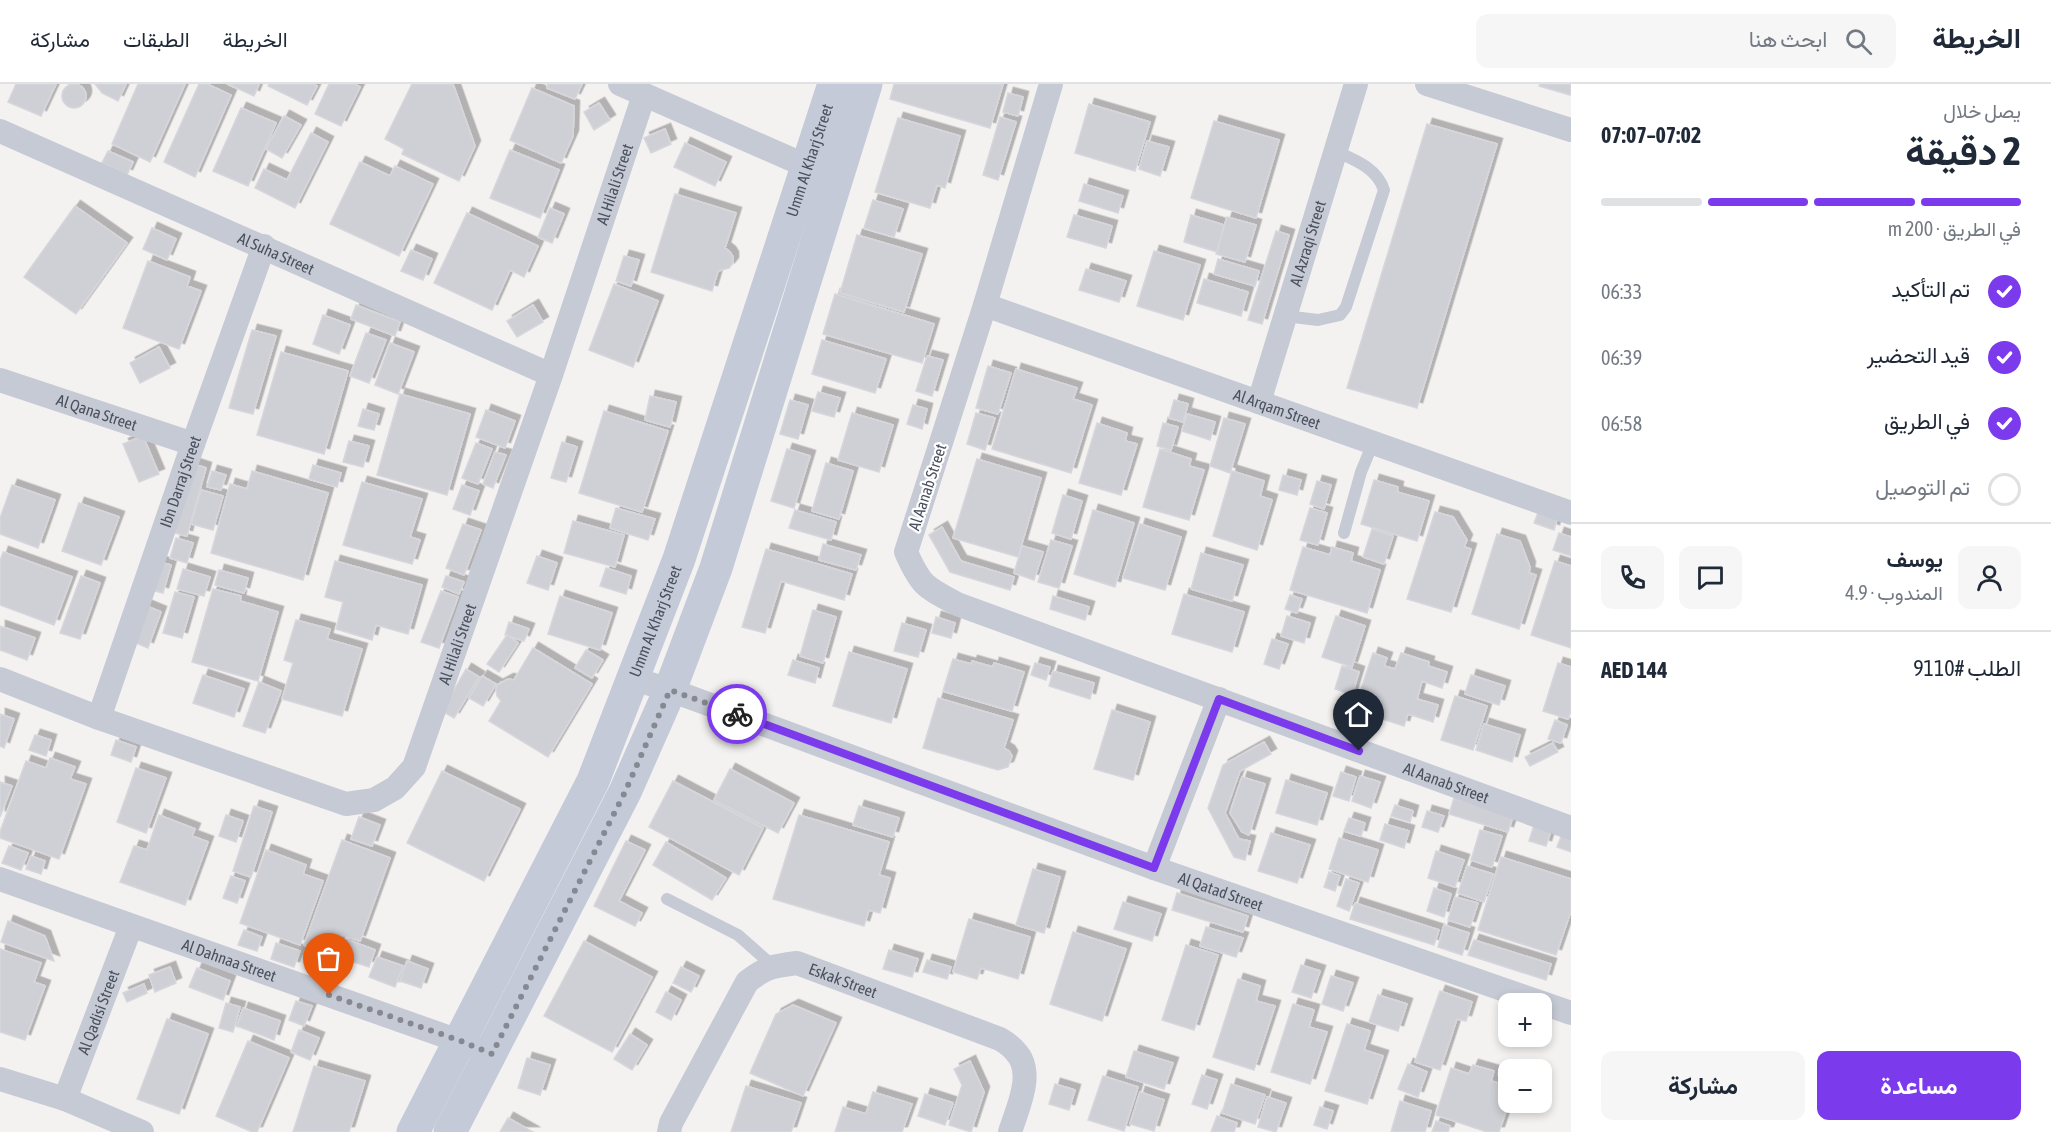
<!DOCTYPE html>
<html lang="ar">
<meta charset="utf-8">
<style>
:root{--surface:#fff;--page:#f6f6f7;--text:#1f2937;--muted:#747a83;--line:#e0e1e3;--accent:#7c3aed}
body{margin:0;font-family:"Asap Condensed",Vazirmatn,sans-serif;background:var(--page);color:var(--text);direction:rtl;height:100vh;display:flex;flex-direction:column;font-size:22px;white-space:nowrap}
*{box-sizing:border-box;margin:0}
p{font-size:20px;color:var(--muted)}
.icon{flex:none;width:33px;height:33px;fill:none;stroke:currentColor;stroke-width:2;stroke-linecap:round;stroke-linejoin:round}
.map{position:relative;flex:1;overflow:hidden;direction:ltr}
.drawer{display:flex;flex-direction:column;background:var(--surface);width:480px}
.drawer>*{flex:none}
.tools{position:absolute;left:1498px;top:909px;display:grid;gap:12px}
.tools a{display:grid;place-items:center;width:54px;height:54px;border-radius:12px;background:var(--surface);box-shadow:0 3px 9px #0003;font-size:30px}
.pin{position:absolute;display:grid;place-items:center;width:51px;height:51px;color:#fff;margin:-62px -26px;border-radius:50% 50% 50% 0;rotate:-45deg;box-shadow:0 0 6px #0007}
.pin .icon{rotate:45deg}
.courier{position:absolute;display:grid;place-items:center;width:60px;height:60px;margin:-30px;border:4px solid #7c3aed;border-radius:50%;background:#fff;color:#222;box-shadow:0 2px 8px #0007}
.headline em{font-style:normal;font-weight:700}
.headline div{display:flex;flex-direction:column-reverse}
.headline{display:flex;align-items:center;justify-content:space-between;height:102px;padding:0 30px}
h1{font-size:39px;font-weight:700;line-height:45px}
.bar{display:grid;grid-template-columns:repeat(4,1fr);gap:9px 6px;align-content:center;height:72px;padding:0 30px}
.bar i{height:8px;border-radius:4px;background:var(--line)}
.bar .current{background:var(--accent)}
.bar p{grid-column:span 4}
.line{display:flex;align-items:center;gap:15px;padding:0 30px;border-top:2px solid var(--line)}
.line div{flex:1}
.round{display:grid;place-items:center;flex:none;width:63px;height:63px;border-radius:12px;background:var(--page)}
ol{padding:0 30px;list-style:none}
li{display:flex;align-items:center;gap:18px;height:66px}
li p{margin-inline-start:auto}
li .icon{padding:6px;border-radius:50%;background:var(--accent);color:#fff;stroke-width:4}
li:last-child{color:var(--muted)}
li i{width:33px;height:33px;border:3px solid var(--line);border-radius:50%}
.action{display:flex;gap:12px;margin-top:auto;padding:12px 30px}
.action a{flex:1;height:69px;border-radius:12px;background:var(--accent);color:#fff;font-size:24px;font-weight:700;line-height:69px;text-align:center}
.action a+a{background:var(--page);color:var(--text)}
header{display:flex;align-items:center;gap:36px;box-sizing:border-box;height:84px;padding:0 30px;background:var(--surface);border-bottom:2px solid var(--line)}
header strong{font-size:28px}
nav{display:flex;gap:33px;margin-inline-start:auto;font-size:21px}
.search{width:420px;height:54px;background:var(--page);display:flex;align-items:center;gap:15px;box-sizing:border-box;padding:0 21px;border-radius:12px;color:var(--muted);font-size:22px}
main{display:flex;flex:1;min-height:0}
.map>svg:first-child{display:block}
</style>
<header>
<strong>الخريطة</strong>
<div class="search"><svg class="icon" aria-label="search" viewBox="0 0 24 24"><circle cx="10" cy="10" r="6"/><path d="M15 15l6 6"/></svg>ابحث هنا</div>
<nav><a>الخريطة</a><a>الطبقات</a><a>مشاركة</a></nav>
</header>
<main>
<section class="drawer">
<div class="headline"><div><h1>2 دقيقة</h1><p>يصل خلال</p></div><em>07:02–07:07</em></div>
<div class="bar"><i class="current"></i><i class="current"></i><i class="current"></i><i></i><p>في الطريق · 200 m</p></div>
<ol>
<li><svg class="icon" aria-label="check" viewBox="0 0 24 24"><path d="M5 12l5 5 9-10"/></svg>تم التأكيد<p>06:33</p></li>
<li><svg class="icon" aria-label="check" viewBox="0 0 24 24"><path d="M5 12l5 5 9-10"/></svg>قيد التحضير<p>06:39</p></li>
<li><svg class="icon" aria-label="check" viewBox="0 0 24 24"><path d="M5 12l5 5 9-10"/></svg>في الطريق<p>06:58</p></li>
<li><i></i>تم التوصيل</li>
</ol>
<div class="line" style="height:108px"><a class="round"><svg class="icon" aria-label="person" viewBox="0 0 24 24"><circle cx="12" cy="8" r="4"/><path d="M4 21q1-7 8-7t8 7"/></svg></a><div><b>يوسف</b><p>المندوب · 4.9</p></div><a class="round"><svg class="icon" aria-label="chat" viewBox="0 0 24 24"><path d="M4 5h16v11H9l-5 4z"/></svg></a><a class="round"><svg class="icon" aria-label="phone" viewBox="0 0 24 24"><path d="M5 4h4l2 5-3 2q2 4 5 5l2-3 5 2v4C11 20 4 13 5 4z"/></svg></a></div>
<div class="line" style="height:78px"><div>الطلب #9110</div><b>AED 144</b></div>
<div class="action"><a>مساعدة</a><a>مشاركة</a></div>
</section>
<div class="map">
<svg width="1571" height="1048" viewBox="0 0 1571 1048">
<defs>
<filter id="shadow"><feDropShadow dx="5.5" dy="-5.5" stdDeviation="0" flood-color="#0004"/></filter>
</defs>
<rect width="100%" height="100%" fill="#f4f2f1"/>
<path fill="#cfd0d5" stroke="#d6d6dc" stroke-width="1.5" filter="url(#shadow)" d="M62 12a12 12 0 1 1 24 0a12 12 0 1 1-24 0Z
M16,0H56L41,32L8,18Z
M95,0H126L118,17L102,9Z
M138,0H185L150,78L112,60Z
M199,0H207L231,11L195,93L164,78Z
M228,0H259L254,12Z
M269,0H313L317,2L307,21L268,2Z
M329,0H354L360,3L341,42L315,30Z
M412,0H453L475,62L459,97L402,70L404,65L385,55Z
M548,0H582L575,15L547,4Z
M894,0H1003L990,44L890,15Z
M1540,0H1571V8L1570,11L1539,2Z
M532,4L574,22L573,52L561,79L510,56Z
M1008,9L1023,13L1018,32L1003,28Z
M599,19L610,36L594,46L584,28Z
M1089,20L1150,38L1135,87L1075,69Z
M241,24L276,39L248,102L213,87Z
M284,32L301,41L282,74L266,65Z
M1000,33L1016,38L998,96L983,91Z
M898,34L960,52L945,104L937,101L930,124L875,108Z
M1214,37L1279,56L1256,134L1191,114Z
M1427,40L1497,60L1417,324L1347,304Z
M665,45L671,60L651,69L644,54Z
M311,49L328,58L295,124L255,104L264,85L287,96Z
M1147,57L1169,63L1160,92L1139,85Z
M685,59L726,78L715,102L674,83Z
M510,66L559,86L540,134L490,114Z
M108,67L133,78L127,91L102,79Z
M360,78L390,92L395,82L433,100L399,172L330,140Z
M1084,100L1123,112L1118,129L1079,117Z
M675,110L736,129L725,164L730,168L733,173V179L729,184L718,187L712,207L651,188Z
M873,116L903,125L894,153L864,144Z
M75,122L127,159L76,230L24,193Z
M550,124L564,130L552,159L538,153Z
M467,129L538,162L524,193L510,186L492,226L434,199Z
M1074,131L1112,142L1106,164L1067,153Z
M1191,131L1224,141L1217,168L1184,158Z
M1227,133L1256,141L1245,178L1216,170Z
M152,144L176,155L167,176L143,165Z
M1276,147L1289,151L1262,240L1248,236Z
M857,151L922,170L904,228L840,209Z
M411,166L432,175L423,196L401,187Z
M1154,167L1200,181L1183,236L1137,222Z
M624,172L639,176L631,202L616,197Z
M1218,175L1259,187L1255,202L1214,190Z
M148,177L190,193L187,202L201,207L179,265L123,244Z
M1086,185L1126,197L1119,218L1079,206Z
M1204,195L1248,208L1241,232L1197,219Z
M614,200L658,217L633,283L589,266Z
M835,210L934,240L922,279L823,250Z
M356,221L400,238L395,252L351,235Z
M533,221L543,238L517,253L507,237Z
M323,231L350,241L339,270L313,260Z
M252,246L276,252L253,330L229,324Z
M366,249L386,256L369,299L350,292Z
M822,256L886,275L875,309L812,290Z
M390,259L414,268L398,310L375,301Z
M159,263L170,284L140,299L130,279Z
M281,268L348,287L324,370L257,351Z
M927,272L943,276L932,312L916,307Z
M988,282L1011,289L998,330L976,324Z
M1016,285L1077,304L1073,315L1092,321L1071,389L992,365Z
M818,308L840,314L834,333L812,327Z
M400,310L470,330L447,411L377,391Z
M650,312L676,318L670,343L645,336Z
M790,316L808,321L798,355L780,350Z
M1174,316L1188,320L1183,338L1169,334Z
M913,321L927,325L922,345L907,340Z
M363,325L379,330L374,346L358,342Z
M486,326L515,337L505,364L476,353Z
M604,327L668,347L642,428L579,409Z
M852,329L893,341L879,388L838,376Z
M976,329L995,334L985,366L967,360Z
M1187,330L1215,338L1210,356L1182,347Z
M1224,334L1245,340L1230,389L1210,382Z
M1097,339L1127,349L1125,357L1137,360L1121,411L1079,399Z
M1163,339L1178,343L1171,366L1157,362Z
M143,352L159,390L139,398L123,360Z
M349,357L369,362L363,383L343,378Z
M562,358L577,363L566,398L551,394Z
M476,359L492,365L478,400L462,394Z
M787,365L810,372L794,424L771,417Z
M1160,365L1191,375L1189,382L1204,386L1189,436L1143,423Z
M495,368L506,371L493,404L483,400Z
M977,375L1041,394L1018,473L953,454Z
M191,379L206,384L187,452L171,448Z
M826,379L853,387L839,435L812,427Z
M313,381L341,389L337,403L309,395Z
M212,387L226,391L221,406L207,403Z
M252,387L328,409L303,496L211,469L230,400L247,405Z
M1232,387L1264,397L1260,412L1272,416L1257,466L1213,452Z
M1283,391L1301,396L1297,411L1279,406Z
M1374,396L1398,403L1397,408L1429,417L1417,457L1361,440Z
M1317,397L1331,401L1324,425L1310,420Z
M362,398L422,415L410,453L420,456L412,480L343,461Z
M12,401L55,416L38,464L0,450V434Z
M462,401L479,407L470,431L453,425Z
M201,406L223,412L213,446L191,440Z
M1063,411L1082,417L1071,455L1052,449Z
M79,419L119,433L101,481L62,467Z
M616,424L655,435L648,456L610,444Z
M1310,424L1327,429L1318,461L1300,456Z
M795,426L836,438L831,456L789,444Z
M1093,426L1134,439L1115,503L1074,490Z
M1539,426L1558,432L1554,446L1534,439Z
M1435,428L1453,433L1467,456L1464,463L1471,465L1451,528L1407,515Z
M573,437L624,451L615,483L564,469Z
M463,440L481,446L464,491L446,484Z
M1140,440L1181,453L1165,506L1123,494Z
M942,443L961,477L1014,493L1010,506L950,488L929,451Z
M1372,445L1393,452L1384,480L1363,473Z
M1559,449L1571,453V472L1553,466Z
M1497,450L1520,457L1530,483L1529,489L1536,491L1519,545L1472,530Z
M176,454L193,459L187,479L170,474Z
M1051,456L1072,462L1059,504L1038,498Z
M823,460L861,471L856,486L819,476Z
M1022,462L1043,468L1034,496L1014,489Z
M1303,463L1330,471L1332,463L1353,469L1351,477L1380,486L1367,529L1290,506Z
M766,465L852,490L844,516L781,497L765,549L742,543Z
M3,468L72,493L54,541L0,521V477Z
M1201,469L1243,481L1232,517L1191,505Z
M537,472L557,479L548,506L527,499Z
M155,477L171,481L163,509L147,505Z
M335,477L422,501L408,550L376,541L372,556L336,545L343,518L325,513Z
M1555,477L1571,482V564L1531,551Z
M606,484L631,492L626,510L600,502Z
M183,485L210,493L204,512L177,505Z
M219,486L248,494L244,509L215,501Z
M81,492L100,499L80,555L60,549Z
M446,492L464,498L459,510L442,503Z
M213,505L241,512L240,517L278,528L258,597L192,578Z
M441,507L458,513L439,564L421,558Z
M175,508L194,513L182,554L163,549Z
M1184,510L1244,528L1232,568L1172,550Z
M1290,511L1302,515L1297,529L1285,525Z
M560,512L612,529L600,566L548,550Z
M1053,512L1089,523L1085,536L1050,525Z
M144,521L161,528L148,564L131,557Z
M813,526L836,533L823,579L800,572Z
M1287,532L1310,539L1304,559L1281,552Z
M1336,532L1365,542L1352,583L1322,573Z
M936,533L955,539L951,554L932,549Z
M296,536L330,545L327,555L362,565L342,632L282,615L293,579L284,576Z
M509,538L529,545L524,557L505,551Z
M902,539L926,546L918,573L894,567Z
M0,542L35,554L27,576L0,566Z
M507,551L518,559L499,588L487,580Z
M1272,555L1288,560L1279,585L1264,580Z
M533,564L592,600L548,673L489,637L501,617L497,612L496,606L497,601L508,595L514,596Z
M586,566L603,576L592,594L575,584Z
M849,568L907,585L891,639L833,622Z
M1373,569L1387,574L1384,582L1395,585L1401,569L1429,578L1428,582L1447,588L1442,604L1422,597L1417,615L1438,621L1433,638L1408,630L1404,642L1376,633L1380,621L1358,614Z
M953,575L971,580L972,577L993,583L994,579L1024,588L1012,627L943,607Z
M793,576L819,584L815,599L788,591Z
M1035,579L1050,583L1046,596L1031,591Z
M1558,579L1571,583V627L1568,635L1543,627Z
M1342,582L1359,588L1352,611L1335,605Z
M466,585L479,593L454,634L442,627Z
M1053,587L1094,599L1090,615L1049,602Z
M203,591L244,605L234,633L193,619Z
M1471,591L1505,602L1499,621L1465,610Z
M482,592L496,600L483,622L469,614Z
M259,598L281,607L265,649L243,642Z
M1455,612L1487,622L1473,666L1441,656Z
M938,614L1013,636L1004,664L1009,667L1012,672L1008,683L998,686L923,664Z
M1112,626L1150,638L1133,696L1094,685Z
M0,630L14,635L4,664L0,662Z
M1555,636L1567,641L1561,659L1548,655Z
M1484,640L1520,651L1512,678L1476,666Z
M35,651L51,656L46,672L29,666Z
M116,656L136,663L131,678L111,671Z
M1264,658L1271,670L1240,687L1225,729L1239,755L1250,757L1245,776L1234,773L1208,724L1223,681Z
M1553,659L1558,668L1530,682L1525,673Z
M50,674L75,683L70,695L86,700L59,775L0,754V748L26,677L46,684Z
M136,684L166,694L146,749L117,738Z
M730,685L794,719L778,749L714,716Z
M442,687L520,725L484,797L407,759Z
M1341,688L1356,693L1349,717L1333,712Z
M1360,692L1380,698L1371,724L1352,717Z
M1242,693L1265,700L1249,751L1242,748L1230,729Z
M1286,696L1327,709L1317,741L1276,729Z
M673,697L763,744L739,791L649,743Z
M0,698L12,702L0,733Z
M1454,714L1513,733L1508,748L1449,730Z
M1395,721L1413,727L1410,738L1391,732Z
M254,722L272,728L251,793L233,787Z
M859,722L899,734L893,753L853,741Z
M1427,727L1444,732L1438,748L1422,743Z
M159,731L195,745L192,752L208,758L185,821L120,798L134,762L147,766Z
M226,731L243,737L236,758L219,752Z
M799,731L889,758L879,791L890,794L880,829L869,826L864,842L773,815Z
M359,733L380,741L372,762L351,755Z
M1349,734L1365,739L1361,752L1344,747Z
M1385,740L1409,747L1404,764L1380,756Z
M1534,741L1551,747L1546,762L1529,757Z
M1480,746L1502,752L1492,783L1471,776Z
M1271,749L1310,761L1297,799L1258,787Z
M1562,750L1571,753V768L1557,763Z
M1339,754L1378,766L1368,798L1329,785Z
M342,756L390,774L360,857L342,851L334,872L304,861Z
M626,757L645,766L619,817L642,829L635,842L594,822Z
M666,758L726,794L712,816L653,781Z
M9,762L28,769L21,786L2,779Z
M266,766L306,781L303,790L323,797L300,861L240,839Z
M1436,767L1464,776L1455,803L1428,794Z
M31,772L45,777L41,790L26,785Z
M1501,773L1571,795V827L1556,871L1478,846Z
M1467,782L1493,790L1484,818L1458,809Z
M1033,785L1060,793L1044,849L1016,841Z
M1329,788L1340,792L1335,807L1324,803Z
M231,792L245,797L237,819L223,814Z
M1346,795L1359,799L1349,827L1337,822Z
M1434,804L1451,810L1444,833L1427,827Z
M1177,809L1248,832L1243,848L1172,826Z
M1455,813L1478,819L1470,843L1448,836Z
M1123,818L1161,830L1152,857L1114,845Z
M1355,819L1439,846L1434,861L1350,835Z
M969,835L1030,853L1018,895L981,884L977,895L953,888Z
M8,837L45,852L54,877L1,858Z
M1444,841L1469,849L1462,871L1438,863Z
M1206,843L1243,854L1236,873L1200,862Z
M244,846L262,853L257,867L238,861Z
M1073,848L1126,865L1102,937L1050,920Z
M346,855L375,866L369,883L339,873Z
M1474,856L1551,880L1546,896L1468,871Z
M584,857L652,893L612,968L544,932Z
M276,859L300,867L294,883L271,875Z
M1186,861L1218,871L1194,946L1162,936Z
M0,865L41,879L34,898L45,902L25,956L0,948Z
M889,866L918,875L912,893L883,885Z
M377,873L403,882L395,903L369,893Z
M927,876L951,883L947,895L923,888Z
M407,877L428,885L421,904L400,897Z
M1301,881L1320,887L1311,914L1292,908Z
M170,883L176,899L155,908L149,891Z
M681,883L699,892L691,908L673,899Z
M197,884L230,897L223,916L189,903Z
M1331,892L1353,899L1343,927L1322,920Z
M1238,895L1260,902L1256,917L1275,922L1254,986L1213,973Z
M144,900L147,909L127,918L123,909Z
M1440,907L1472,918L1466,937L1457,935L1440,986L1415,978Z
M666,908L681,916L671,936L656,928Z
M1378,911L1407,920L1398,947L1369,938Z
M296,917L312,922L304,942L289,936Z
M226,919L240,923L233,948L219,944Z
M1293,920L1314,926L1309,943L1327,948L1310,1000L1271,988Z
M793,921L836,939L803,1012L750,989L776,930Z
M243,924L280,937L274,956L237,942Z
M167,935L208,950L179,1030L137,1015Z
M1347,940L1370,947L1364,966L1383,972L1367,1020L1325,1007Z
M299,946L319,954L310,976L291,968Z
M630,950L647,961L632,986L614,975Z
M248,957L289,974L257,1048H252L216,1032Z
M1134,967L1173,979L1164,1005L1126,993Z
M527,974L550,981L540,1011L518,1004Z
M970,977L984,1008L971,1048L949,1041L962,1001L954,985Z
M1408,980L1427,988L1418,1013L1398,1005Z
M1473,981L1494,987L1491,997L1509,1002V1018L1499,1048H1487L1436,1031L1451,984L1469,990Z
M314,982L365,997L349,1048H293Z
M1202,991L1217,996L1207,1025L1192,1020Z
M1103,992L1138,1003L1124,1047L1088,1036Z
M1055,1000L1075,1006L1069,1026L1049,1020Z
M1231,1000L1265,1011L1255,1040L1222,1029Z
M746,1002L801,1019L791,1048H731Z
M873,1008L912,1020L902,1048H835L843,1023L866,1030Z
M1140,1008L1164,1016L1154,1047L1130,1040Z
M925,1010L953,1019L945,1041L918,1032Z
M1267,1013L1286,1019L1276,1048L1258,1043Z
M1400,1017L1431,1027L1425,1048H1391Z
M1320,1023L1333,1027L1327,1045L1314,1041Z
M1217,1032L1237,1039L1234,1048H1211Z
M508,1034L533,1048H500Z
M1436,1037L1450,1042L1448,1048H1432Z"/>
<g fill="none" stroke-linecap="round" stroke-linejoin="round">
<path stroke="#c6cad5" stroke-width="12" d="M1285,232L1318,236L1340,231L1346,223L1384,106C1377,84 1355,76 1335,67
M1344,449L1361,388L1373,359
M667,815L738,851L773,882"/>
<g stroke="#c6cad5" stroke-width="24">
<path d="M620,0L820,88"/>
<path id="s1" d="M1051,0L985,221L906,468C921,502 925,503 957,520L1571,744"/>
<path d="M1427,0L1571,46"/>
<path id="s2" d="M0,47L551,291"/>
<path id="s3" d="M985,221L1571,429"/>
<path id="s4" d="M0,296L193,360"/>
<path id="s5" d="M1259,318L1356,0"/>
<path id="s6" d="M0,595L99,634L346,720L374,716L395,704L414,683L551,291L644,11"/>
<path id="s7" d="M634,595L670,606L1154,784L1571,929"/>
<path id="s8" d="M99,634L193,360L264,162"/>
<path d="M1154,784L1219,615"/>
<path id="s9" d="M0,795L473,962"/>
<path d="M0,995L65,1015L142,1048"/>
<path id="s10" d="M65,1015L131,842"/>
<path id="s11" d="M669,1048L671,1039L747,898C766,883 773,882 797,879L1000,955C1005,958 1011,962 1015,967C1036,988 1017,1025 1010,1048"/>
</g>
<g stroke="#c5cad9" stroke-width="33">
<path id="s12" d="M413,1048L593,697L679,475L834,0"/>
<path d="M450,1048L625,708L670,606L716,484L866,0"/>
</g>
</g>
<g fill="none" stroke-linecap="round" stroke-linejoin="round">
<path stroke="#868991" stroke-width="6" stroke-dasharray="0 10.8" d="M329,911L461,957L492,970L625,708L670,606L737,630"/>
<path stroke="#7c3aed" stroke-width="8" d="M737,630L1154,784L1219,615L1359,667"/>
</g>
<g text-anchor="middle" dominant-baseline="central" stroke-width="4.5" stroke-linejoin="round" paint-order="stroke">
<g font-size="16" fill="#4a505e" stroke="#fff">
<text stroke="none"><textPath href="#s12" startOffset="1052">Umm Al Kharj Street</textPath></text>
<text stroke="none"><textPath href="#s6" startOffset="1065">Al Hilali Street</textPath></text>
<text stroke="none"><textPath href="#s5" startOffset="166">Al Azraqi Street</textPath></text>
<text stroke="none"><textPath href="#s2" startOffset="302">Al Suha Street</textPath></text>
<text stroke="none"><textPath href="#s3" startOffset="310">Al Arqam Street</textPath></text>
<text stroke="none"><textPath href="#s4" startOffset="102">Al Qana Street</textPath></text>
<text stroke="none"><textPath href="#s8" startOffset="250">Ibn Darraj Street</textPath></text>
<text transform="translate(927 403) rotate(-72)">Al Aanab Street</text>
<text stroke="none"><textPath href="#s12" startOffset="566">Umm Al Kharj Street</textPath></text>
<text stroke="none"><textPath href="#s6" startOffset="579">Al Hilali Street</textPath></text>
<text stroke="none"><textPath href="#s1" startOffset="1086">Al Aanab Street</textPath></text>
<text stroke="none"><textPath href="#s7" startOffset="624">Al Qatad Street</textPath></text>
<text stroke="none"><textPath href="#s9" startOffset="243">Al Dahnaa Street</textPath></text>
<text stroke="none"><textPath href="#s11" startOffset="273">Eskak Street</textPath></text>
<text stroke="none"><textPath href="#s10" startOffset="93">Al Qadisi Street</textPath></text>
</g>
</g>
</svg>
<div class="tools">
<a>+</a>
<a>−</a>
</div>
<div class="pin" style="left:329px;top:911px;background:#ea580c"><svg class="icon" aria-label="bag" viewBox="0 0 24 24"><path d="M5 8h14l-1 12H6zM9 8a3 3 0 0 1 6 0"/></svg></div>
<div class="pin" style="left:1359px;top:667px;background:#1f2937"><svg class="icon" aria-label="home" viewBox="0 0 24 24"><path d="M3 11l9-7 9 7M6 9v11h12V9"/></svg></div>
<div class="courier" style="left:737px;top:630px"><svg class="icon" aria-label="bike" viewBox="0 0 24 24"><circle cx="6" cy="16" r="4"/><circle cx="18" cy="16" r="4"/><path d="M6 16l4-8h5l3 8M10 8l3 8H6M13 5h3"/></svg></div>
</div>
</main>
